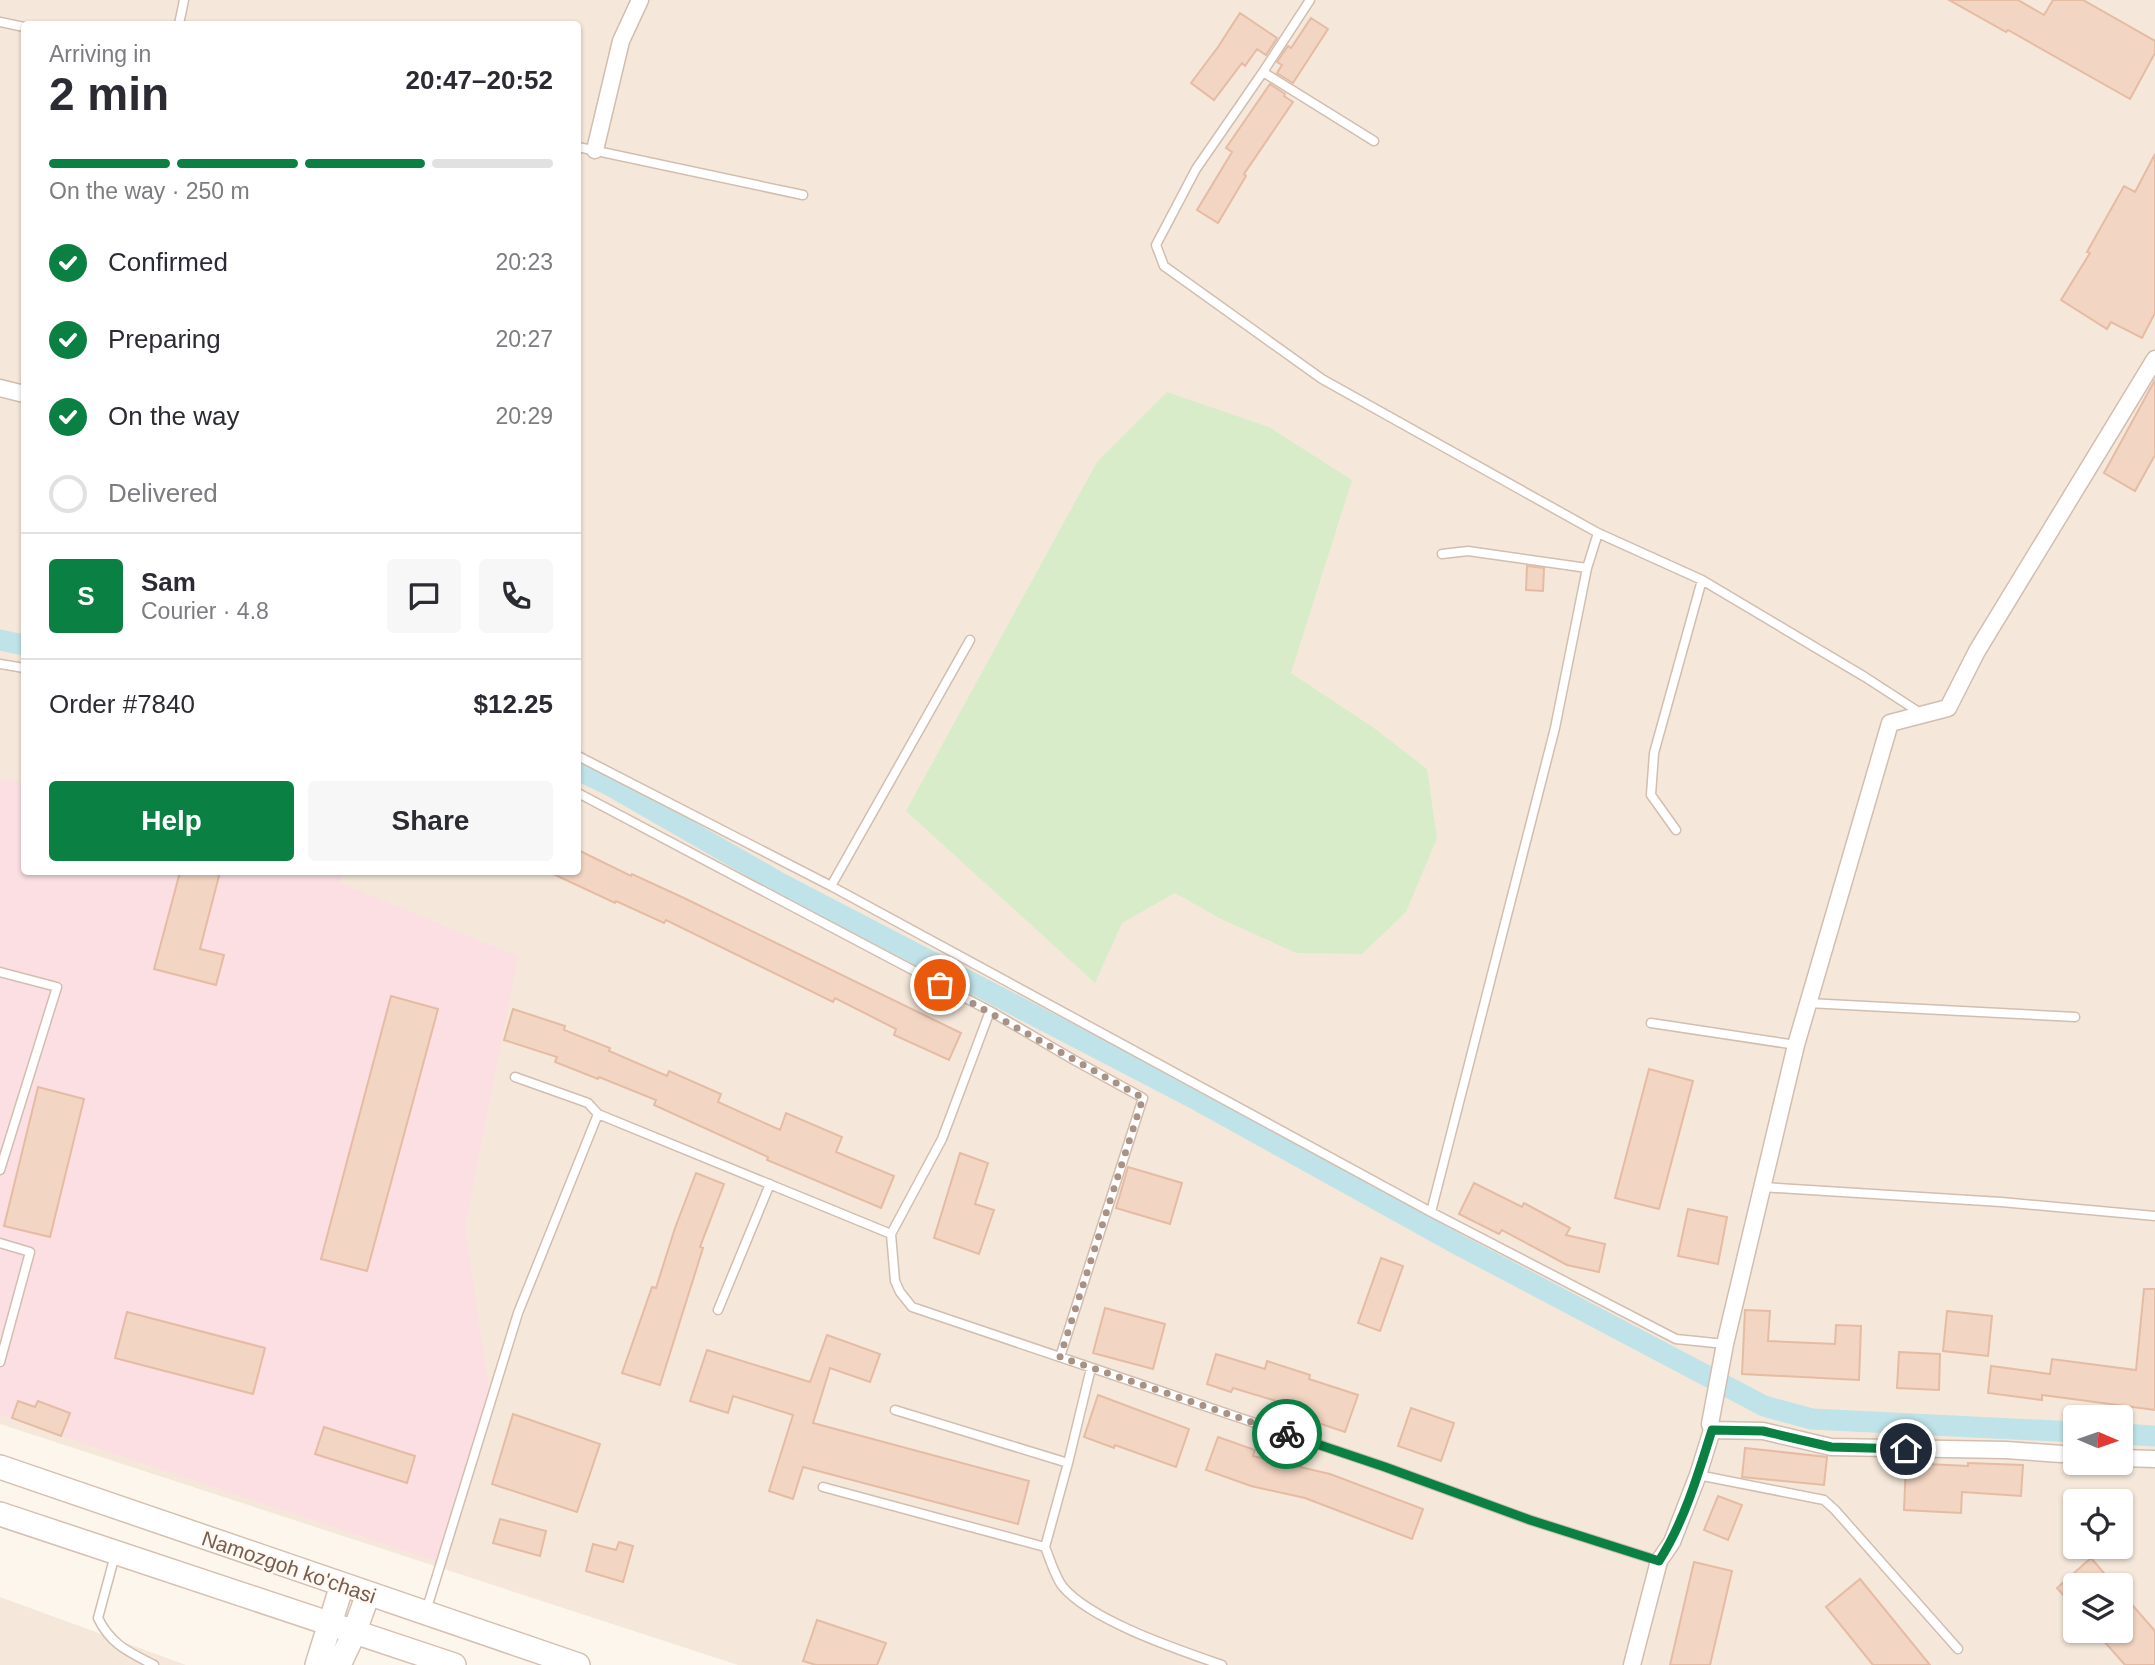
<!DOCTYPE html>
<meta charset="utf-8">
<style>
:root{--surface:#fff;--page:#f7f7f7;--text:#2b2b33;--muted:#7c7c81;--line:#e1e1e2;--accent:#0b8043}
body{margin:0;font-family:Arial,sans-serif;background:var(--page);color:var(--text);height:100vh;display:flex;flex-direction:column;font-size:26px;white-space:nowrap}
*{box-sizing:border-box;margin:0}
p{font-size:23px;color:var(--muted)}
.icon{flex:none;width:38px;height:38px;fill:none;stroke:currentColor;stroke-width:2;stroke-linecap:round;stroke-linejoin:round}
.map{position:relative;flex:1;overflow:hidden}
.panel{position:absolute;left:21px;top:21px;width:560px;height:854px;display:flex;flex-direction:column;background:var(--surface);border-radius:7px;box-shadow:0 2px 5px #0004}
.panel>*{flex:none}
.needle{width:46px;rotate:92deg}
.controls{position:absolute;left:2063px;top:1405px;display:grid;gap:14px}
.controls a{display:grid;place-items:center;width:70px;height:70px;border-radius:7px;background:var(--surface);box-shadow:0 2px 5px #0004;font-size:35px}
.pin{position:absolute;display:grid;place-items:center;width:60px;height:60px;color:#fff;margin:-30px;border:4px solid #fff;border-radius:50%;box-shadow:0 2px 7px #0007}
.courier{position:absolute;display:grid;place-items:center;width:70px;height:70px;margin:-35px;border:5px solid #0b8043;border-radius:50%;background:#fff;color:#222;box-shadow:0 2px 9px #0007}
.summary em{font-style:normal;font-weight:700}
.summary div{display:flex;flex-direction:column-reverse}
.summary{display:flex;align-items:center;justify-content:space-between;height:119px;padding:0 28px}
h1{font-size:46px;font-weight:700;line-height:52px}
.bar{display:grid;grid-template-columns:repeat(4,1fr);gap:10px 7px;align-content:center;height:84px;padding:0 28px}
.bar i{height:9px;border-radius:5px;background:var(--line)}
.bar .selected{background:var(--accent)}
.bar p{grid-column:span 4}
.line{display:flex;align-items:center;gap:18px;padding:0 28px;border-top:2px solid var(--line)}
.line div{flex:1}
.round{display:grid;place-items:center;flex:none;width:74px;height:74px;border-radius:7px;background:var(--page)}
ol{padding:0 28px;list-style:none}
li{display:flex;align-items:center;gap:21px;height:77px}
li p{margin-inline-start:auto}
li .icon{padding:7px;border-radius:50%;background:var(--accent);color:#fff;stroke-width:4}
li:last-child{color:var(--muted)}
li i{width:38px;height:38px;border:4px solid var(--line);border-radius:50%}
.button{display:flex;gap:14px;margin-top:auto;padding:14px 28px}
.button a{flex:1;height:80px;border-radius:7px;background:var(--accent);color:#fff;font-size:28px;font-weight:700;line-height:80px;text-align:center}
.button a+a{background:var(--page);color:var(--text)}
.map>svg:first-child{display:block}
</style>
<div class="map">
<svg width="2155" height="1665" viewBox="0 0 2155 1665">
<rect width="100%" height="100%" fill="#fdf6ec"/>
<path fill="#f5e8da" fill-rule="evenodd" d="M0,0H2155V1665H738L0,1424ZM24,24H578V872H24ZM2076,1418H2121V1463H2076ZM2076,1502H2121V1547H2076ZM2076,1586H2121V1631H2076Z
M0,1597L186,1665H0Z"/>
<path fill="#fbdfe3" d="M0,779L24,782V872H343L340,883L518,956L465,1228L489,1390L436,1561L61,1436L0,1414Z"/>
<path fill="#d8ecc9" d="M1167,392L1269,427L1352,480L1291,673L1374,728L1427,769L1437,838L1406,912L1362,954L1296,953L1221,919L1175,893L1122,923L1095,983L906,811L1097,462Z"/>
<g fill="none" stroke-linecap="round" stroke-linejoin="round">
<path stroke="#bfe3e8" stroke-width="21" d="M0,640L24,645
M578,770L609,785L780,883L1197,1100L1457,1244L1764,1406L1812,1419L2076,1432
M2121,1434L2155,1436"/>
</g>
<path fill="#f3d5c3" stroke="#e6bba3" stroke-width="2" d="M1949,0H2018L2044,15L2053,0H2083L2155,41V53L2130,99L2008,30L2006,32Z
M1240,13L1277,38L1266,55L1257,49L1245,66L1242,63L1214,100L1191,83L1218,47Z
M1311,18L1328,29L1293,83L1277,73L1282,65L1277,62L1288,46L1291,48Z
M1270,84L1285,94L1284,96L1293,102L1244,174L1246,176L1218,223L1197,210L1232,152L1226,148Z
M2155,154V313L2142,338L2111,322L2107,329L2061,300L2090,253L2087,252L2124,186L2135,192Z
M2155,380V455L2135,491L2104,473Z
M1527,566L1544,568L1543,591L1526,590Z
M578,850L631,876L632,874L684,898L961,1033L949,1060L894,1035L896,1029L835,998L833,1002L666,920L664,923L616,901L615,903L549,872H578Z
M180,872H220L200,949L224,955L216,985L154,969Z
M391,996L438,1009L367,1271L321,1259Z
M513,1009L565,1026L564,1030L610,1048L609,1051L667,1076L669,1071L721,1094L718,1102L780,1130L786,1113L842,1137L836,1152L894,1176L881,1208L767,1160L768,1157L654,1105L656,1100L599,1077L598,1079L555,1062L557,1057L504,1040Z
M1649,1069L1693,1081L1659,1209L1615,1198Z
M38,1087L84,1099L50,1237L4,1226Z
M960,1153L988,1163L975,1204L994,1210L979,1254L934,1238Z
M1128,1167L1182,1183L1170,1224L1116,1208Z
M696,1173L724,1184L700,1247L703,1248L660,1385L622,1373L652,1287L656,1288L675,1228Z
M1474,1183L1522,1207L1524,1203L1570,1228L1566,1235L1605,1244L1599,1272L1567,1265L1502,1230L1499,1234L1459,1214Z
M1688,1209L1727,1217L1718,1264L1678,1256Z
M1381,1258L1403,1266L1380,1331L1358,1323Z
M2144,1289H2155V1410L2042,1395V1400L1988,1393L1991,1366L2050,1374L2052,1359L2136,1370Z
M1105,1308L1165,1324L1153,1369L1093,1353Z
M1745,1310L1770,1311L1768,1341L1835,1344L1836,1325L1861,1326L1859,1380L1742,1374Z
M1947,1311L1992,1316L1988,1356L1943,1351Z
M127,1312L265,1348L253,1394L115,1358Z
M827,1335L880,1354L870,1382L830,1368L813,1423L1029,1481L1018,1524L803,1467L793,1499L769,1491L793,1415L733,1396L728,1413L690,1401L707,1350L810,1382Z
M1899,1352L1940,1354L1939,1390L1897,1388Z
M1216,1354L1265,1369L1267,1361L1310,1375L1309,1379L1358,1395L1345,1432L1303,1418L1306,1410L1233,1388L1231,1392L1207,1384Z
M1098,1395L1189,1429L1176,1467L1115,1445L1114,1448L1084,1437Z
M18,1401L35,1407L38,1401L70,1413L61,1436L12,1418Z
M1411,1408L1454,1423L1441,1461L1398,1446Z
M513,1414L600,1444L577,1512L492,1484Z
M324,1427L415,1456L407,1483L315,1454Z
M1218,1437L1255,1450L1253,1456L1330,1474L1423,1509L1412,1539L1305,1498L1251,1486L1206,1470Z
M1745,1448L1827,1457L1824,1485L1742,1477Z
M1906,1463L1968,1466V1463L2023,1465L2021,1496L1962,1492L1961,1513L1904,1510Z
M1718,1496L1742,1505L1728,1540L1704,1530Z
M500,1519L546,1531L540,1556L493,1543Z
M619,1542L633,1546L623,1582L586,1571L593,1544L616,1550Z
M2091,1558L2115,1586H2076V1609L2057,1588Z
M1694,1562L1732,1571L1710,1665H1670Z
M1860,1579L1930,1665H1873L1826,1607Z
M2121,1592L2155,1631V1665H2125L2095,1631H2121Z
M817,1620L886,1643L877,1665H816L803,1661Z"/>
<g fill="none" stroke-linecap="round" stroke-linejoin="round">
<defs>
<path id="service" d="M1310,0L1263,72L1196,169L1156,245L1164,266L1322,379L1598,533L1587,568L1555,728L1431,1212
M0,22L24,27
M179,24L184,0
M1263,72L1374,141
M578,147L803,195
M1598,533L1702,580L1865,677L1922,714
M1442,554L1468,551L1587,568
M970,640L831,886L1431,1212L1676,1339L1725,1344
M0,664L24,668
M578,756L831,886
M578,793L990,1011L1074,1060L1143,1098L1060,1357
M1676,830L1651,795L1654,753L1702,580
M0,972L57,987L0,1170
M1808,1003L2075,1017
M990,1011L942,1139L891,1234L895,1281L900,1292L912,1307L1385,1467L1530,1520L1659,1561
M1651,1023L1796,1045
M515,1077L588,1103L598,1114L891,1234
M1762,1187L2001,1202L2155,1216
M0,1243L30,1252L0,1362
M718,1310L770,1184
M895,1410L1068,1463
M1698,1475L1824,1500L1835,1510L1958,1649
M823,1487L1045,1547C1050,1559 1055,1577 1063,1587C1092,1621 1179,1650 1222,1665
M1045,1547L1068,1463L1091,1368
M115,1555L98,1618C111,1645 129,1652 154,1665
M426,1611L518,1313L598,1114"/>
<path id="minor" d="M595,150L621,41L640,0
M0,388L24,394
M1712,1430L1763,1431L1831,1447L2006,1450L2076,1455
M2121,1458L2155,1459
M1632,1665L1659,1561L1672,1542L1698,1475L1712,1430L1710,1424L1725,1344L1796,1045L1890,723L1948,708L1977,651L2155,359"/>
<path id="secondary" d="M0,1467L578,1665
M0,1514L454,1665
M317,1665L342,1585
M339,1665L354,1633L368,1594"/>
</defs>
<use href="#service" stroke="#d1beb0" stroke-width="11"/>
<use href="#minor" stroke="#d1beb0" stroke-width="19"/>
<use href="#secondary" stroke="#d6c0b0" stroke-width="26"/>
<use href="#service" stroke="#fff" stroke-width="8"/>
<use href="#minor" stroke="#fff" stroke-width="16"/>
<use href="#secondary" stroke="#fff" stroke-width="23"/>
</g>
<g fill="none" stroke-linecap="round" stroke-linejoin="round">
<path stroke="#a89285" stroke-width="7" stroke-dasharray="0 12.6" d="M940,985L1143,1098L1060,1357L1287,1434"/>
<path stroke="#0b8043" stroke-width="9" d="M1287,1434L1385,1467L1530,1520L1659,1561C1684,1522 1698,1475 1712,1430L1763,1431L1831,1447L1906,1449"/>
</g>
<g text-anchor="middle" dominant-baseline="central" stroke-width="5" stroke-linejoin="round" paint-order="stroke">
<g font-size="21" fill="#7a5c4d" stroke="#fffaf3">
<text transform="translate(289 1567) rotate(19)">Namozgoh ko'chasi</text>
</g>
</g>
</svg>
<div class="controls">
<a><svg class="needle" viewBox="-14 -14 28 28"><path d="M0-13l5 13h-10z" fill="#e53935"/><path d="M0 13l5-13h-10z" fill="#7c7c81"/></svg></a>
<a><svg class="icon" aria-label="locate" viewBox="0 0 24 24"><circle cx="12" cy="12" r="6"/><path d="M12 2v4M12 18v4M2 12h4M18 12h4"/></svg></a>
<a><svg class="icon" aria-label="layers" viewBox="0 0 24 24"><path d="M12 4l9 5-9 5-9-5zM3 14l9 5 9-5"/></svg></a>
</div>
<div class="pin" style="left:940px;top:985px;background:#ea580c"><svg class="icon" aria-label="bag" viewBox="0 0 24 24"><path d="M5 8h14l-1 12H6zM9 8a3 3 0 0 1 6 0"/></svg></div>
<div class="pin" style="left:1906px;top:1449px;background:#1f2937"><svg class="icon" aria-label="home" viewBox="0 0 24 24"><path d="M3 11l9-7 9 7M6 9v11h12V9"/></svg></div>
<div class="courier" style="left:1287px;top:1434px"><svg class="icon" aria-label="bike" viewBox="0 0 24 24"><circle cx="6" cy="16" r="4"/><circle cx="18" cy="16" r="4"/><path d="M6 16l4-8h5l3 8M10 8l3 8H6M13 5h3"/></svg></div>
<section class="panel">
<div class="summary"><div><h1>2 min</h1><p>Arriving in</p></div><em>20:47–20:52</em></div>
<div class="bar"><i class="selected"></i><i class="selected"></i><i class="selected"></i><i></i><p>On the way · 250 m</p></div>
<ol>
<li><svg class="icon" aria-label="check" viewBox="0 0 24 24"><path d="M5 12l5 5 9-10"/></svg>Confirmed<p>20:23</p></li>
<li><svg class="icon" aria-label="check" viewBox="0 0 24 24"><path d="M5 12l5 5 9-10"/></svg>Preparing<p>20:27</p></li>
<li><svg class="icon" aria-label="check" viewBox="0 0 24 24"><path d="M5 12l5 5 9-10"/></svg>On the way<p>20:29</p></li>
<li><i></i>Delivered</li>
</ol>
<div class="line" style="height:126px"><b class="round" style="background:var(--accent);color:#fff">S</b><div><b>Sam</b><p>Courier · 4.8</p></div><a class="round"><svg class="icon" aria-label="chat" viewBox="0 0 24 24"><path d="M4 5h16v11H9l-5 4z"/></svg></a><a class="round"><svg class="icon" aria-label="phone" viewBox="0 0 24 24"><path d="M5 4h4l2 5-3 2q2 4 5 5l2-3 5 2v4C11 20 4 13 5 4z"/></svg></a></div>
<div class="line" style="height:91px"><div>Order #7840</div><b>$12.25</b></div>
<div class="button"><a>Help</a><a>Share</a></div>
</section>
</div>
